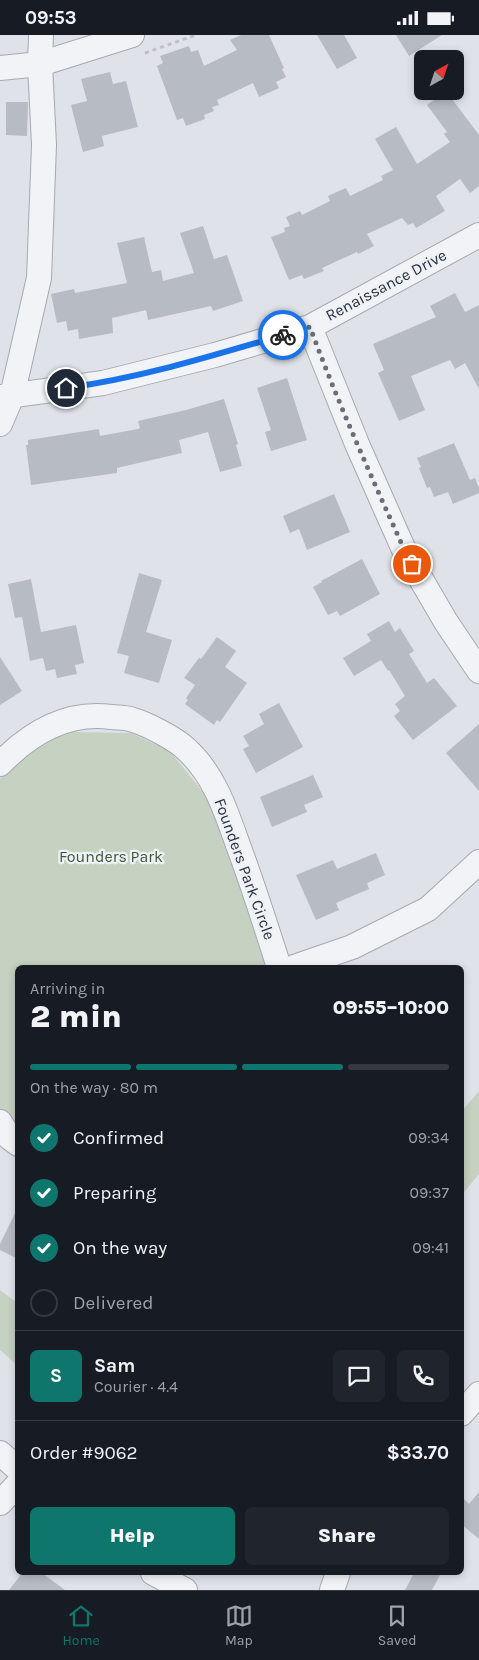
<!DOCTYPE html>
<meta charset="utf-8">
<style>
:root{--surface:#171b24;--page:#20242c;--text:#f1f3f6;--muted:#9ea1a6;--line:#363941;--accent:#0f766e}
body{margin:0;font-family:Karla,sans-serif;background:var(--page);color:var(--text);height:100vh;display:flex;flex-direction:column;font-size:19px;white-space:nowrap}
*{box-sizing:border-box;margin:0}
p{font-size:16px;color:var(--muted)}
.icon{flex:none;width:28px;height:28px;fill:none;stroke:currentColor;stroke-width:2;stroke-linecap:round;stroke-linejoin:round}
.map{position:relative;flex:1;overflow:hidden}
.side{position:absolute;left:15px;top:930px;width:449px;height:610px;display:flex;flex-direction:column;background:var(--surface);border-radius:8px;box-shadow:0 2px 8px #0003}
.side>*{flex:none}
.needle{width:32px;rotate:40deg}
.tools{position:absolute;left:414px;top:15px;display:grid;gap:10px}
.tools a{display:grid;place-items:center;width:50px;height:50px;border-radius:8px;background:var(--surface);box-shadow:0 2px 8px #0003;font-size:25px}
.pin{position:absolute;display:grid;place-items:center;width:42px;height:42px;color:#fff;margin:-21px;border:2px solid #fff;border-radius:50%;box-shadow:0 1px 5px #0007}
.courier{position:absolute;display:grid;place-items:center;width:50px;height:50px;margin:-25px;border:4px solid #1a73e8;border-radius:50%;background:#fff;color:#222;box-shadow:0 1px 6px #0007}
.overview em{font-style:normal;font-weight:800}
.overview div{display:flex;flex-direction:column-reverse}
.overview{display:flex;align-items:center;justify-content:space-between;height:85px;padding:0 15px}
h1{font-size:32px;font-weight:800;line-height:38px}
.bar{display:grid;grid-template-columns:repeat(4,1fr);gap:8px 5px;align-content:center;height:60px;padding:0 15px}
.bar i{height:6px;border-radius:4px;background:var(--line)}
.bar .active{background:var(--accent)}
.bar p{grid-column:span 4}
.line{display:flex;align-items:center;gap:12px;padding:0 15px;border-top:1px solid var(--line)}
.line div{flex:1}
.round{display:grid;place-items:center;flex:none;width:52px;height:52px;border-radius:8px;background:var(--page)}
ol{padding:0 15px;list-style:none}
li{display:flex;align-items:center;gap:15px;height:55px}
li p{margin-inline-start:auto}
li .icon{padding:5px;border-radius:50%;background:var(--accent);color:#fff;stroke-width:4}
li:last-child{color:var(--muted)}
li i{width:28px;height:28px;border:2px solid var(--line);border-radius:50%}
.button{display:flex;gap:10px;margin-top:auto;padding:10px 15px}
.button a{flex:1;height:58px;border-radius:8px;background:var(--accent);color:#fff;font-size:20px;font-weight:800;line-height:58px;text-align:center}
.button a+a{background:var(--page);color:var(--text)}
.status{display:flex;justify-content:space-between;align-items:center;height:35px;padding:0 25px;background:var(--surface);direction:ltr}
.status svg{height:14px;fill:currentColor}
.tabs{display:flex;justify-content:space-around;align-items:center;height:70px;border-top:1px solid var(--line);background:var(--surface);font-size:14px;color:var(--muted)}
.tabs a{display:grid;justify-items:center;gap:2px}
.tabs .active{color:var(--accent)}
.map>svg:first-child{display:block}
</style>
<div class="status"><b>09:53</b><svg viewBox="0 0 49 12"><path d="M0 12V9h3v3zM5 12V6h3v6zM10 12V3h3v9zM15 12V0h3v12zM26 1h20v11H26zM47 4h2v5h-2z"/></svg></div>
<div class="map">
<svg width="479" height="1555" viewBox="0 0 479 1555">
<rect width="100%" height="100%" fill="#dfe2e8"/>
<path fill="#c5d1c1" d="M67,697L131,698L170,716L206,761L279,932H18L17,1107L0,1082V744L16,722Z
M479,1056V1139L461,1161V1077Z
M0,1255L17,1268V1330L0,1315Z"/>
<path fill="#b7bcc4" d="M241,0H269L284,33L282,34L286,42L276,47L279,53L259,62L253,48L217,65L219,70L212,72L214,76L204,80L205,84L186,91L183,83L177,85L157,31L163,28L160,21L189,11L191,17L198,15L204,31L237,15L230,5Z
M317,0H344L357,23L337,34Z
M396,0H442L409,21Z
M110,37L113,49L126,46L138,92L102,101L104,111L83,117L71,70L87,66L81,44Z
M446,56L479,100V151L470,158L460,144L436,161L445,176L416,193L413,188L408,190L402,183L367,199L374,211L358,219L357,217L322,233L324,236L304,244L302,240L289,245L271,202L285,197L284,193L290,191L286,182L300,176L302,180L330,166L328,161L346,153L350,161L383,145L381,141L393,135L375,104L396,92L417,129L450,107L444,99L447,97L427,70Z
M6,67H28L27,101L6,100Z
M203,191L214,224L227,220L243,266L213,276L211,271L148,285L146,275L112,283L113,298L79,304L78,294L68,296L66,286L57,288L51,259L74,254L75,258L127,248L117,208L144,202L152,237L161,235L163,246L194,238L180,198Z
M455,258L465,277L479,270V354L465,328L455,334L450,325L411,341L425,375L399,386L378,338L384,335L373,309L436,282L430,271Z
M287,343L307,405L271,416L265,397L271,395L257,353Z
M224,364L238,409L236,410L242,431L220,437L208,397L179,405L182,418L117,433V438L31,450L26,410H28V405L99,394L100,401L138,394L140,393L138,386L186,375Z
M454,408L470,445L475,443L479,453V458L453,469L448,457L434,462L430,452L427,453L419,433L421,432L417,423Z
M334,459L350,497L307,515L299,494L290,498L283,481Z
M362,524L380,559L340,581L337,576L328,580L313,552L322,547L321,546Z
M139,538L162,545L146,597L172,605L159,648L124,638L129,621L117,618Z
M31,544L41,597L76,590L84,628L75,630L77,639L57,643L55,634L46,636L43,623L30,626L22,582L15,583L8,549Z
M389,586L395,597L400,593L414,616L409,619L427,648L434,643L457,671L413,705L394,681L400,676L395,669L405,661L389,635L388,636L381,625L354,641L343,623L371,606L367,599Z
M217,602L236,616L225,632L247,648L220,687L217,685L214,690L185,669L188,665L186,663L195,650L184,643L199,623L201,624Z
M0,622L22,656L0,670Z
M279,668L303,712L256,738L243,714L249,711L243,701L264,689L259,679Z
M479,689V756L446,718Z
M313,740L323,762L304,770L307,777L272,792L260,762Z
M376,818L385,840L367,848L369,854L336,868L339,875L316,885L296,840L333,825L337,834Z
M18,1172V1224L0,1215V1209Z
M479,1457V1504L461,1489V1461L469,1469Z
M22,1538H42L65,1555H9Z
M414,1538H441L432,1555H405Z"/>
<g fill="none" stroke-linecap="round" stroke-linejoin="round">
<defs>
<path id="minor" d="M0,33L40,29L132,0
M310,292L357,409L404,515L446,587L479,636
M0,362L103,348L215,320L310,292L479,200
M0,389L12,361L39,243L44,110L40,29L41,0
M0,729C30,698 66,676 111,682C118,683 126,682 133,685C147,689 176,704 186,714C214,739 226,776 238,810C253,850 266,891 279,932
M294,932L352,912L428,874L479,827
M0,1087L10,1103L18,1109
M461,1379L479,1359
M0,1418L18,1434
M0,1468L18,1449
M153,1538L185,1555
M332,1555L338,1538"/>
</defs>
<use href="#minor" stroke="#a5a9b2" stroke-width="26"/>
<path stroke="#bec0c6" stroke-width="3" stroke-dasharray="4 4" stroke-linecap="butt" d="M145,18L196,0"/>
<use href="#minor" stroke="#f2f3f6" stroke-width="24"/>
</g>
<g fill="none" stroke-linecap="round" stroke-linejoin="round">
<path stroke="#696e7a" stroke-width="5" stroke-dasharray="0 9" d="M283,300L310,292C338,368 371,441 404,514L412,529"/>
<path stroke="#1a73e8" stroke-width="6" d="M66,353C140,343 212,321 283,300"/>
</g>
<g text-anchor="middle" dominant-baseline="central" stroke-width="4.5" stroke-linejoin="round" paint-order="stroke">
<g font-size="16" fill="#29303e" stroke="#eef1f5">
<text transform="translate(386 250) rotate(-28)">Renaissance Drive</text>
<text transform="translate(245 834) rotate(70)">Founders Park Circle</text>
</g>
<g font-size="16" fill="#3d5936" stroke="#eef1f5">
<text x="111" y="821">Founders Park</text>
</g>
</g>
</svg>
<div class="tools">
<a><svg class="needle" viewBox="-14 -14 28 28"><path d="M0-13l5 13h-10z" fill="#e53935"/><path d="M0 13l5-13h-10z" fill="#9ea1a6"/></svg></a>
</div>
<div class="pin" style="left:412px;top:529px;background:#ea580c"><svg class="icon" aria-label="bag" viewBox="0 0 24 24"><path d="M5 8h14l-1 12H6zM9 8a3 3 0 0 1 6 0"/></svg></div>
<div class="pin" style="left:66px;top:353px;background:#1f2937"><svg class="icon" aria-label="home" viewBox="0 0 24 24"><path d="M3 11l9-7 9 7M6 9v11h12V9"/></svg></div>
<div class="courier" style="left:283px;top:300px"><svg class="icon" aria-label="bike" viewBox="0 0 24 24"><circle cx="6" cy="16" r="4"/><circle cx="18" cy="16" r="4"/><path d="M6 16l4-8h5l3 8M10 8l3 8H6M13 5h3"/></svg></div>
<section class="side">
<div class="overview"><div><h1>2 min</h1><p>Arriving in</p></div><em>09:55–10:00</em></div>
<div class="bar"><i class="active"></i><i class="active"></i><i class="active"></i><i></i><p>On the way · 80 m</p></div>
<ol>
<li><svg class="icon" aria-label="check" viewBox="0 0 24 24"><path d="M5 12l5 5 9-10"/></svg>Confirmed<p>09:34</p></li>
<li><svg class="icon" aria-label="check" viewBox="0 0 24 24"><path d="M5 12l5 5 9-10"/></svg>Preparing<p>09:37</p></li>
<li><svg class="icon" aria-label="check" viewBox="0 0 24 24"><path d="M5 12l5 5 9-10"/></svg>On the way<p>09:41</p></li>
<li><i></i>Delivered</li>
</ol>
<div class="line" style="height:90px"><b class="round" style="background:var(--accent);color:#fff">S</b><div><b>Sam</b><p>Courier · 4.4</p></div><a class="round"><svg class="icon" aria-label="chat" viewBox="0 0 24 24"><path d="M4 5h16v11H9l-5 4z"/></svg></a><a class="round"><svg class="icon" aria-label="phone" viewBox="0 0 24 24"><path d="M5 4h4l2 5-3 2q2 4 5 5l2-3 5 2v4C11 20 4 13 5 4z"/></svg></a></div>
<div class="line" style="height:65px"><div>Order #9062</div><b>$33.70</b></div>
<div class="button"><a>Help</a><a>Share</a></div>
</section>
</div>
<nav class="tabs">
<a class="active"><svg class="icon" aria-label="home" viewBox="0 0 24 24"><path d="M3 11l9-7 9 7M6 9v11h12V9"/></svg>Home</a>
<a><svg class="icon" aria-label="map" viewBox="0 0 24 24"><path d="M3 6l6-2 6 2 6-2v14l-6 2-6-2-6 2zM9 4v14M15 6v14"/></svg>Map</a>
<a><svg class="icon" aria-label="saved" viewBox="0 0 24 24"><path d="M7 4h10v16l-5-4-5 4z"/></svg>Saved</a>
</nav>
